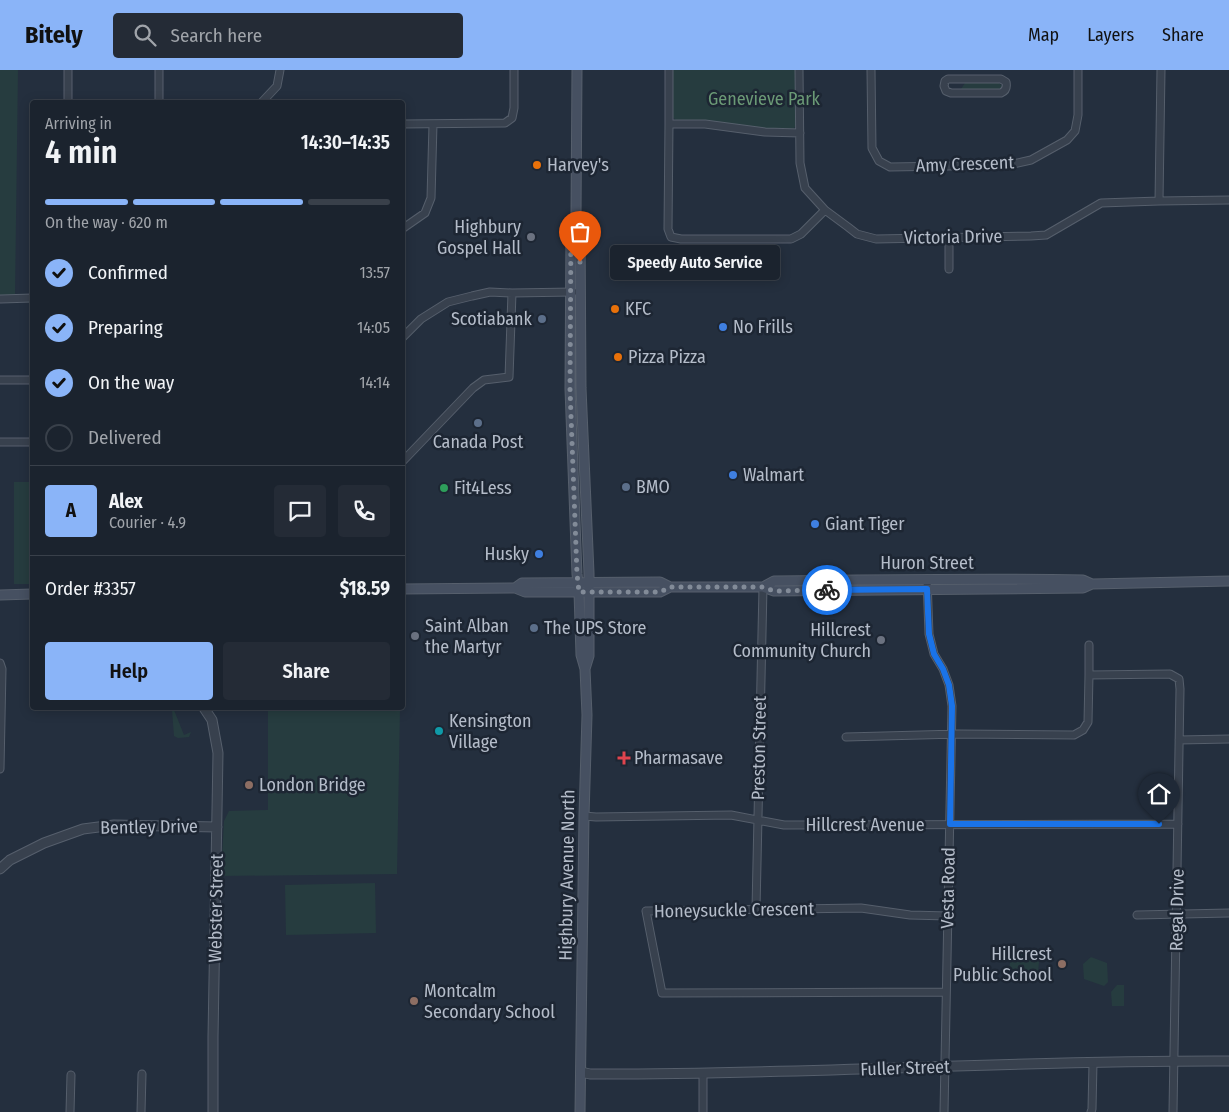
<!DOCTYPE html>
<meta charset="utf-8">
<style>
:root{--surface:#1b232e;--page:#242b36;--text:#f1f3f6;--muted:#a0a4aa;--line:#39404a;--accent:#8ab4f8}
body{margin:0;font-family:"Fira Sans Condensed",sans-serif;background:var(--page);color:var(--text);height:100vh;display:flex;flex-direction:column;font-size:19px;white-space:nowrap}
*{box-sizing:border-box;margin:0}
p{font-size:16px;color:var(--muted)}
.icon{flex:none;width:28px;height:28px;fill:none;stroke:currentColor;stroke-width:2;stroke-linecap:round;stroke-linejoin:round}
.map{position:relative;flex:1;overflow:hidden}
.panel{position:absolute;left:30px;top:30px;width:375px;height:610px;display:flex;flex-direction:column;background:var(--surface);border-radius:5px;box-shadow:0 2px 12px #0003,0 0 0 1px var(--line)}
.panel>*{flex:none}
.pin{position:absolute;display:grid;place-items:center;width:42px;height:42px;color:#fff;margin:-51px -21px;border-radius:50% 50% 50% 0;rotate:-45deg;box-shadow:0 0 5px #0007}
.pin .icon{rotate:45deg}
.courier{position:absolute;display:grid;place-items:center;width:50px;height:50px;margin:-25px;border:4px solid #1a73e8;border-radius:50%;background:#fff;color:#222;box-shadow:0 1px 6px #0007}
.bubble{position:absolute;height:35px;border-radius:5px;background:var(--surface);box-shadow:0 2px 12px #0003,0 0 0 1px var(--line);font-size:16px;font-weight:600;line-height:35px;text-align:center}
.summary em{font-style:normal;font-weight:600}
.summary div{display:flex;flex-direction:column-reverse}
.summary{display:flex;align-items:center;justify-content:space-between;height:85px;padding:0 15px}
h1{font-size:32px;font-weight:600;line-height:38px}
.bar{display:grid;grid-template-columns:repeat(4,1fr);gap:8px 5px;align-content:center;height:60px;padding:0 15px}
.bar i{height:6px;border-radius:4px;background:var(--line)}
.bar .current{background:var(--accent)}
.bar p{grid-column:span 4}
.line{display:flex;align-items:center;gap:12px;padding:0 15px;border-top:1px solid var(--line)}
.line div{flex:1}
.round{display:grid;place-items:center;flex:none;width:52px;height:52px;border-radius:5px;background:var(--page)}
ol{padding:0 15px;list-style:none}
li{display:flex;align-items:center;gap:15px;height:55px}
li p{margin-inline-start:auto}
li .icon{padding:5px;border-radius:50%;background:var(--accent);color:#111;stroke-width:4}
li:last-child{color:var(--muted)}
li i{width:28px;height:28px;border:2px solid var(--line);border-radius:50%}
.primary-button{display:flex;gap:10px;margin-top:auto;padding:10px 15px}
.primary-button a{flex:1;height:58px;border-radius:5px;background:var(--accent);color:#111;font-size:20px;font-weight:600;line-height:58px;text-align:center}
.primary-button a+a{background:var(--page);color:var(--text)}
header{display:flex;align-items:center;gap:30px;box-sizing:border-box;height:70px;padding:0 25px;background:var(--accent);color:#111}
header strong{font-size:24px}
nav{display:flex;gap:28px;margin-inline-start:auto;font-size:18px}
.search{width:350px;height:45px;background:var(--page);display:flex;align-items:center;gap:12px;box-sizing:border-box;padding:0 18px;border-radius:5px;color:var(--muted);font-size:19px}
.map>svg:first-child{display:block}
</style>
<header>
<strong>Bitely</strong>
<div class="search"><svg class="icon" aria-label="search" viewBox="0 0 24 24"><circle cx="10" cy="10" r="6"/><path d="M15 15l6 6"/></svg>Search here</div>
<nav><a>Map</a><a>Layers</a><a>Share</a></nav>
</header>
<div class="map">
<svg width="1229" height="1042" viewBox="0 0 1229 1042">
<rect width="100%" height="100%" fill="#242f3e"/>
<path fill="#263c3f" d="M0,0H18L15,225H0Z
M672,0H795L796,56L793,59L760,58L704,50H676L672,47Z
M965,13H999L1002,16L999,19H961Z
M14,412H32V514H14Z
M174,638H178L174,640L184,665L191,662L189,667L178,668L174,666L172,640Z
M268,638H400L397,804L221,806L224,751L229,741L268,740Z
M375,813L376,863L286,865L285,815Z
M1024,879L1034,881L1039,892L1038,902L1029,910L1018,909L1009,901C1010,888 1012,884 1024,879Z
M1091,887L1107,893L1108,912L1104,916L1084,909L1083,894Z
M1117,915H1124V936H1112L1111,922Z"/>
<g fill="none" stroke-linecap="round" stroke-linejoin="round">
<defs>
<path id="minor" d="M68,0V32
M159,0V32
M799,0L800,93L805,118L825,140L848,157L857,164L876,169L1031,166L1046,165L1101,133L1159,131L1229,130
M871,0L872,78L879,91L890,97L1009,95L1031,90L1067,70L1075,61L1078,45V0
M948,9H1001L1006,12C1007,17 1006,21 1001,23H951L946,21L944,16L945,11Z
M262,32L277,16L280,0
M402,54L505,53L512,48L514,38V0
M669,54V0
M800,63L765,62L705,54H669L668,159L671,167L681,169H791L801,164L825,140
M1159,131L1161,0
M402,159L425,143L431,128L433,54
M949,199V167
M1,229L32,228
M402,268L421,249L448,232L472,226L490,222L512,223L573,222
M0,310H32
M0,372H32
M402,392L473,318L484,310L509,307L512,223
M927,509L929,564L934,584L943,599L949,615L952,636L944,1042
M0,593L2,599L0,699
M1089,605V575
M846,667L958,664L1074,665L1083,660L1088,652L1089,605L1170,604L1179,609L1180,619L1173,1042
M1179,670L1229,669
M584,746L596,747L731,745L784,755L1178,754
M756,839L763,517
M1137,845L1229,843
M946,922L662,923L646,841L861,838L910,845L948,846
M703,1004V1042
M70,1042L71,1005
M141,1042L142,1004
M1091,1042L1092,1039L1093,993"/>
<path id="tertiary" d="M204,638L212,650L218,683L213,967V1042
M0,799L10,790L44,773L83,759L114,755L217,757
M581,1002L590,1004C803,1005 1016,990 1229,991"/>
<path id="secondary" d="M577,0L576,144L580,156L581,318L589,503V586L585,599
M576,144L571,157L570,319L577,504L579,522L581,585L585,599L587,645L584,746L580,1042
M763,517L774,511C877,510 980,508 1083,510L1092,514
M515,518L522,513L660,512L670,517
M402,519L515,518L525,522H660L670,517H763L774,521L1083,518L1092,514L1229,511
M0,525L32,524"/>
</defs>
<use href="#minor" stroke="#565f6c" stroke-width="9"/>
<use href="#tertiary" stroke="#565f6c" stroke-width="11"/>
<use href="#secondary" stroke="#565f6c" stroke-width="11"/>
<use href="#minor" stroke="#38414e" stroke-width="7"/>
<use href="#tertiary" stroke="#38414e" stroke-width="9"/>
<use href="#secondary" stroke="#465061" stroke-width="9"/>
</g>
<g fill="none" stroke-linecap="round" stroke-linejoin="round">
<path stroke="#828b98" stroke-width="5" stroke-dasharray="0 9" d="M580,192V156L576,144L571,157L570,319L577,504L579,522H660L670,517H763L774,521L827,520"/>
<path stroke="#1a73e8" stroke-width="6" d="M827,520L927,519L929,564L934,584L943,599L949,615L952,636L950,754H1159"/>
</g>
<g fill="#e8710a" stroke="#1d2633" stroke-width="2">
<circle cx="537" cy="95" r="5"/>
<circle cx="615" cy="239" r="5"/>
<circle cx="618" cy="287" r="5"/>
</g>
<g fill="#6b7280" stroke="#1d2633" stroke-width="2">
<circle cx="531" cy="167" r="5"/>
<circle cx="415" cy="566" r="5"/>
<circle cx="881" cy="570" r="5"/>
</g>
<g fill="#5c6f8a" stroke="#1d2633" stroke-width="2">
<circle cx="542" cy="249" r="5"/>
<circle cx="478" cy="353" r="5"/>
<circle cx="626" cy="417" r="5"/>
<circle cx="534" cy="558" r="5"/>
</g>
<g fill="#3f7fe0" stroke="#1d2633" stroke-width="2">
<circle cx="723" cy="257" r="5"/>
<circle cx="733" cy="405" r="5"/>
<circle cx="815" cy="454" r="5"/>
<circle cx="539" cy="484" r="5"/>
</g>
<circle fill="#2e9e5b" stroke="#1d2633" stroke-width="2" cx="444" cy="418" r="5"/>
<circle fill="#0f9aa8" stroke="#1d2633" stroke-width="2" cx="439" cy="661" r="5"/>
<path fill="#e0444e" stroke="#1d2633" stroke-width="2" d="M621.5 680.5h5v5h5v5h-5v5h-5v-5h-5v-5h5z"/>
<g fill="#8d6e63" stroke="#1d2633" stroke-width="2">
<circle cx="249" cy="715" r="5"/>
<circle cx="1062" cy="894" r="5"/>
<circle cx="414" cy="931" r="5"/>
</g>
<g text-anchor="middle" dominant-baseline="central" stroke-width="5" stroke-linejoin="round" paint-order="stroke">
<g font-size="18" fill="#6b9a76" stroke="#1d2633">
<text x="764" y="29">Genevieve Park</text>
</g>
<g font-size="18" fill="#b4bcc9" stroke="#1d2633">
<text transform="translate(965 94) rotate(-2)">Amy Crescent</text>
<text transform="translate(953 167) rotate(-1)">Victoria Drive</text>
<text x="927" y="493">Huron Street</text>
<text transform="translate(759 678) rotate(-89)">Preston Street</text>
<text x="865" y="755">Hillcrest Avenue</text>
<text transform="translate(149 757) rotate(-1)">Bentley Drive</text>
<text transform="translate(567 805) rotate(-89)">Highbury Avenue North</text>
<text transform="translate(948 818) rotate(-89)">Vesta Road</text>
<text transform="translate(216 838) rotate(-89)">Webster Street</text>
<text transform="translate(734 840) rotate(-1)">Honeysuckle Crescent</text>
<text transform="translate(1177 840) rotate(-89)">Regal Drive</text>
<text transform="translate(905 998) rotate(-2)">Fuller Street</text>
</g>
<g font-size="18" fill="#b4bcc9" stroke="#1d2633" text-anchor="start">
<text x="547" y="95">Harvey's</text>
<text x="521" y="157" text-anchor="end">Highbury<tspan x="521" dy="21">Gospel Hall</tspan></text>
<text x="625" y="239">KFC</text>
<text x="532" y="249" text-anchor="end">Scotiabank</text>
<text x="733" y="257">No Frills</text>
<text x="628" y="287">Pizza Pizza</text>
<text x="478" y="372" text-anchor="middle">Canada Post</text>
<text x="743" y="405">Walmart</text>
<text x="636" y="417">BMO</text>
<text x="454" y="418">Fit4Less</text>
<text x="825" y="454">Giant Tiger</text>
<text x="529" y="484" text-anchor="end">Husky</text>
<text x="425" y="556">Saint Alban<tspan x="425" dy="21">the Martyr</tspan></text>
<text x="544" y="558">The UPS Store</text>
<text x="871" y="560" text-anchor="end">Hillcrest<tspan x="871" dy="21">Community Church</tspan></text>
<text x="449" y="651">Kensington<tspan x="449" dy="21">Village</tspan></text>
<text x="634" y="688">Pharmasave</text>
<text x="259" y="715">London Bridge</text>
<text x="1052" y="884" text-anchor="end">Hillcrest<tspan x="1052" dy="21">Public School</tspan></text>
<text x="424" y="921">Montcalm<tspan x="424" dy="21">Secondary School</tspan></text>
</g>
</g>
</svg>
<div class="pin" style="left:580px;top:192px;background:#ea580c"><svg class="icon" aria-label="bag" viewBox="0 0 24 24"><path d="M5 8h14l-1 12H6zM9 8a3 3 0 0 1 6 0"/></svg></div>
<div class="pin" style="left:1159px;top:754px;background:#1f2937"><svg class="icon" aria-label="home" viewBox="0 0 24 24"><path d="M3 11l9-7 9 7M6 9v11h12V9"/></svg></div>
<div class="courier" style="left:827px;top:520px"><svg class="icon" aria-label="bike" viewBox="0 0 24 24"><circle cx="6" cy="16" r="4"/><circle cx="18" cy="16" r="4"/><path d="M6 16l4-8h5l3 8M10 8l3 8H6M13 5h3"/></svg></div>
<div class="bubble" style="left:610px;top:175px;width:170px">Speedy Auto Service</div>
<section class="panel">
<div class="summary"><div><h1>4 min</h1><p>Arriving in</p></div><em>14:30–14:35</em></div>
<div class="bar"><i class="current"></i><i class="current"></i><i class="current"></i><i></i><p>On the way · 620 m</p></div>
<ol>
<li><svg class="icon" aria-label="check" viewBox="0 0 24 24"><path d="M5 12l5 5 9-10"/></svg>Confirmed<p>13:57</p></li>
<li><svg class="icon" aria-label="check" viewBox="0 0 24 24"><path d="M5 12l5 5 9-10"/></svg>Preparing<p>14:05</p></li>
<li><svg class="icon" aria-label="check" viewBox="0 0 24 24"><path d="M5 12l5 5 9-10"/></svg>On the way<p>14:14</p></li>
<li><i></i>Delivered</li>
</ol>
<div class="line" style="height:90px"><b class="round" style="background:var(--accent);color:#111">A</b><div><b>Alex</b><p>Courier · 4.9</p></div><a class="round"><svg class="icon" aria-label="chat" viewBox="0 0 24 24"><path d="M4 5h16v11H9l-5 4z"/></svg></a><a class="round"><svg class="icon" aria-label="phone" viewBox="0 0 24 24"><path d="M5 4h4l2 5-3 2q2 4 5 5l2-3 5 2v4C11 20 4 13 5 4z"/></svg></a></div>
<div class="line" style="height:65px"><div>Order #3357</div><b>$18.59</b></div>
<div class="primary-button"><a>Help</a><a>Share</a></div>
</section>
</div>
